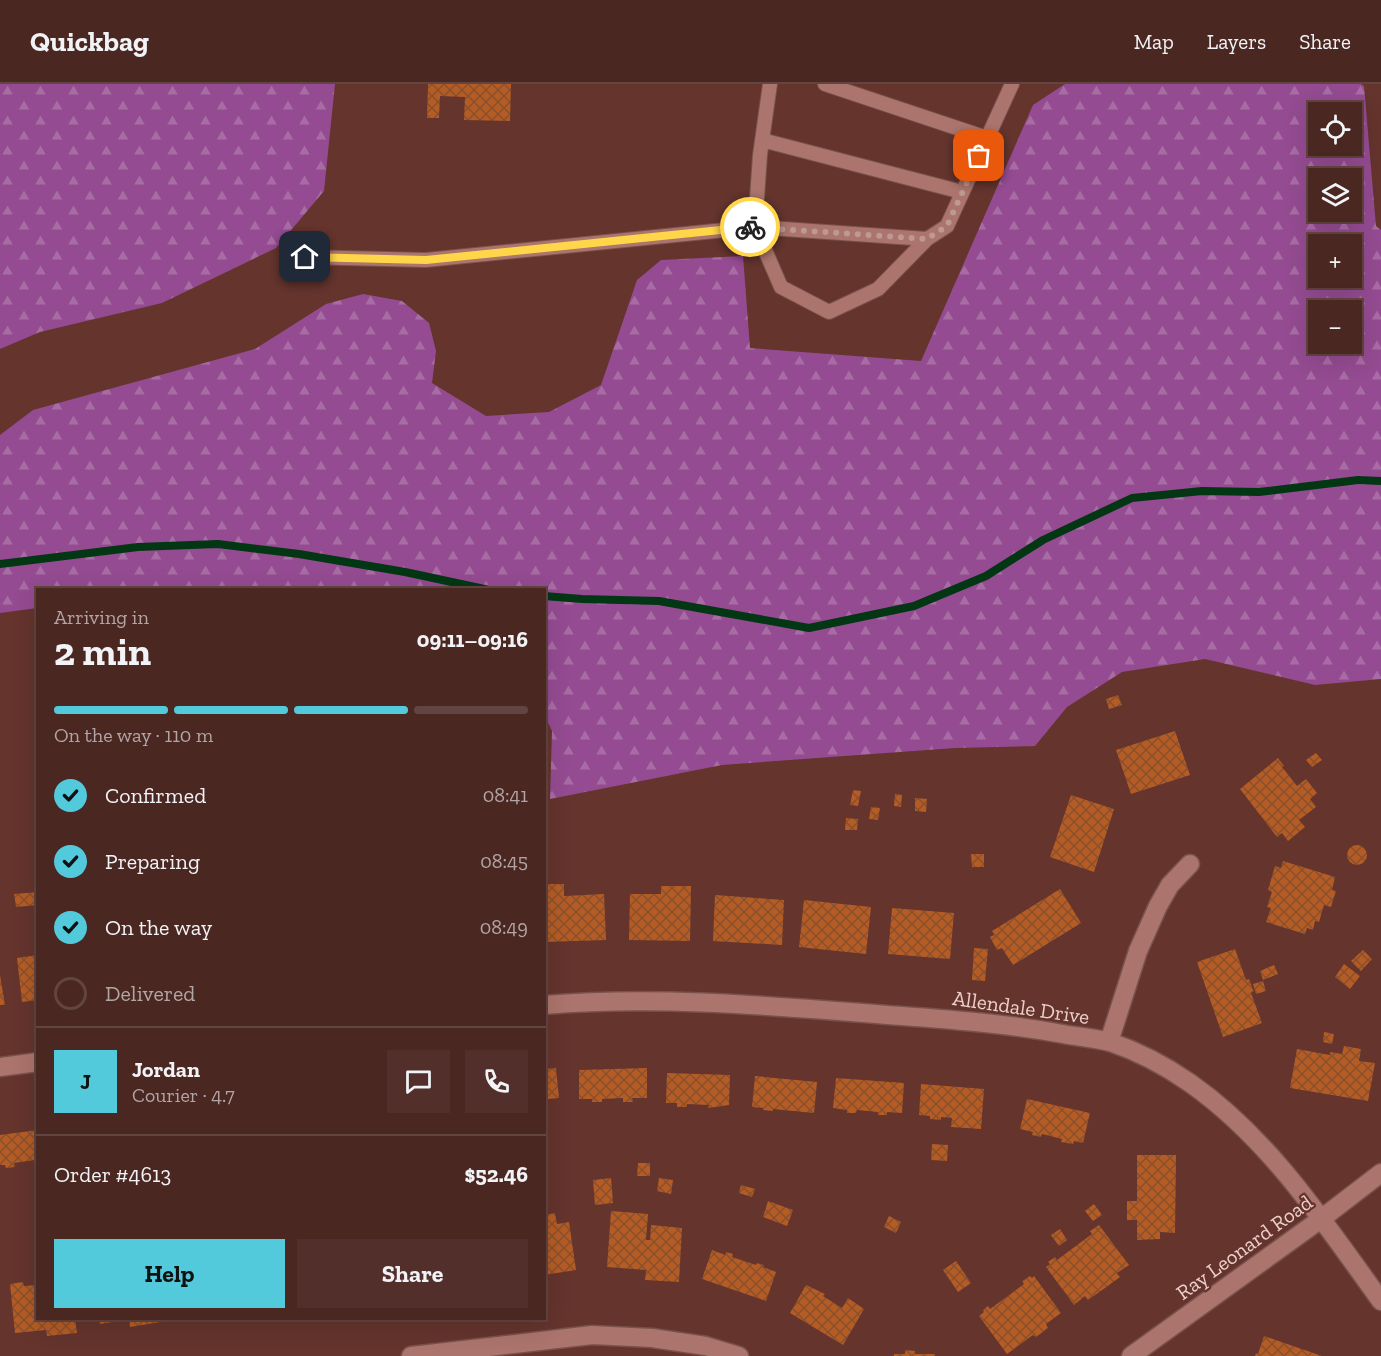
<!DOCTYPE html>
<meta charset="utf-8">
<style>
:root{--surface:#4b2722;--page:#522f2a;--text:#f1f3f6;--muted:#b2a5a5;--line:#624440;--accent:#53cadc}
body{margin:0;font-family:"Zilla Slab",serif;background:var(--page);color:var(--text);height:100vh;display:flex;flex-direction:column;font-size:22px;white-space:nowrap}
*{box-sizing:border-box;margin:0}
p{font-size:20px;color:var(--muted)}
.icon{flex:none;width:33px;height:33px;fill:none;stroke:currentColor;stroke-width:2;stroke-linecap:round;stroke-linejoin:round}
.map{position:relative;flex:1;overflow:hidden}
.drawer{position:absolute;left:36px;top:504px;width:510px;height:732px;display:flex;flex-direction:column;background:var(--surface);border-radius:0px;box-shadow:0 6px 24px #0002,0 0 0 2px var(--line)}
.drawer>*{flex:none}
.buttons{position:absolute;left:1308px;top:18px;display:grid;gap:12px}
.buttons a{display:grid;place-items:center;width:54px;height:54px;border-radius:0px;background:var(--surface);box-shadow:0 6px 24px #0002,0 0 0 2px var(--line);font-size:30px}
.pin{position:absolute;display:grid;place-items:center;width:51px;height:51px;color:#fff;margin:-26px;border-radius:12px;box-shadow:0 3px 9px #0006}
.courier{position:absolute;display:grid;place-items:center;width:60px;height:60px;margin:-30px;border:4px solid #ffd54a;border-radius:50%;background:#fff;color:#222;box-shadow:0 2px 8px #0007}
.head em{font-style:normal;font-weight:700}
.head div{display:flex;flex-direction:column-reverse}
.head{display:flex;align-items:center;justify-content:space-between;height:102px;padding:0 18px}
h1{font-size:39px;font-weight:700;line-height:45px}
.bar{display:grid;grid-template-columns:repeat(4,1fr);gap:9px 6px;align-content:center;height:72px;padding:0 18px}
.bar i{height:8px;border-radius:4px;background:var(--line)}
.bar .current{background:var(--accent)}
.bar p{grid-column:span 4}
.line{display:flex;align-items:center;gap:15px;padding:0 18px;border-top:2px solid var(--line)}
.line div{flex:1}
.round{display:grid;place-items:center;flex:none;width:63px;height:63px;border-radius:0px;background:var(--page)}
ol{padding:0 18px;list-style:none}
li{display:flex;align-items:center;gap:18px;height:66px}
li p{margin-inline-start:auto}
li .icon{padding:6px;border-radius:50%;background:var(--accent);color:#111;stroke-width:4}
li:last-child{color:var(--muted)}
li i{width:33px;height:33px;border:3px solid var(--line);border-radius:50%}
.button{display:flex;gap:12px;margin-top:auto;padding:12px 18px}
.button a{flex:1;height:69px;border-radius:0px;background:var(--accent);color:#111;font-size:24px;font-weight:700;line-height:69px;text-align:center}
.button a+a{background:var(--page);color:var(--text)}
header{display:flex;align-items:center;gap:36px;box-sizing:border-box;height:84px;padding:0 30px;background:var(--surface);border-bottom:2px solid var(--line)}
header strong{font-size:28px}
nav{display:flex;gap:33px;margin-inline-start:auto;font-size:21px}
.map>svg:first-child{display:block}
</style>
<header>
<strong>Quickbag</strong>
<nav><a>Map</a><a>Layers</a><a>Share</a></nav>
</header>
<div class="map">
<svg width="1381" height="1272" viewBox="0 0 1381 1272">
<defs>
<pattern id="forest-firs" width="22" height="20" patternUnits="userSpaceOnUse" patternTransform="scale(1.5)"><rect width="22" height="20" fill="#944b91"/><path d="M5 1l3.5 6h-7zM16 11l3.5 6h-7z" fill="#a86ca4"/></pattern>
<pattern id="building-cross-hatch" width="8" height="8" patternUnits="userSpaceOnUse" patternTransform="scale(1.5)"><rect width="8" height="8" fill="#b55c24"/><path d="M0 0l8 8M0 8l8-8" fill="none" stroke="#89502e"/></pattern>
</defs>
<rect width="100%" height="100%" fill="#64342d"/>
<path fill="url(#forest-firs)" fill-rule="evenodd" d="M0,0H335L324,107L276,164L162,219L40,248L0,265Z
M1065,0H1361L1364,2L1376,142L1381,146V595L1315,601L1205,575L1122,588L1067,623L1035,662L955,664L722,681L550,715L552,647L545,632L544,506H38L37,524L0,529V351L33,326L255,265L326,220L363,210L402,217L429,239L436,267L432,299L486,332L549,328L601,301L637,196L661,176L743,172L750,264L921,277L1033,21ZM1318,28H1352V62H1318ZM1318,94H1352V128H1318ZM1318,160H1352V194H1318ZM1318,226H1352V260H1318Z"/>
<g fill="none" stroke-linecap="round" stroke-linejoin="round">
<path stroke="#033714" stroke-width="8" d="M0,480L138,463L218,460L299,470L405,488L489,506
M544,512L582,515L659,517L809,544L914,522L986,492L1043,456L1132,414L1202,407L1259,408L1358,396L1381,397"/>
</g>
<path fill="url(#building-cross-hatch)" d="M428,0H511L510,37L464,36L465,13L440,12L439,34H427Z
M1118,611L1122,621L1109,625L1106,615Z
M1175,647L1190,691L1131,710L1116,666Z
M1316,669L1322,676L1312,683L1306,676Z
M1278,674L1284,682L1282,683L1297,702L1306,695L1317,709L1310,715L1316,723L1299,736L1305,743L1288,757L1282,749L1277,753L1240,705Z
M853,706L861,707L858,722L850,721Z
M895,710L902,711L901,723L894,722Z
M1071,711L1114,725L1094,788L1050,773Z
M915,714L927,715L926,728L915,727Z
M871,723L880,724L878,736L869,735Z
M846,734L858,735L857,746H845Z
M1347 771a10 10 0 1 1 20 0a10 10 0 1 1-20 0Z
M971,770H984V783H972Z
M1283,777L1335,793L1332,806L1336,807L1331,823L1324,821L1319,838L1315,837L1313,846L1307,844L1305,850L1266,838L1271,824L1267,823L1272,808L1268,806L1275,782L1281,784Z
M544,800H564V812L604,810L606,856L544,858Z
M661,802H691L690,857L629,856L630,810H661Z
M1060,805L1081,839L1013,881L1002,864L997,866L990,853L994,851L992,847Z
M38,808V821L16,823L14,810Z
M715,811L784,816L782,861L713,857Z
M804,816L871,823L866,870L799,863Z
M892,824L954,829L950,875L888,870Z
M974,864L988,865L985,897L972,896Z
M1235,865L1246,896L1249,895L1252,903L1254,907L1251,909L1262,939L1223,953L1197,878Z
M1363,866L1372,875L1361,887L1351,877Z
M38,871V916L22,918L17,874Z
M1344,880L1360,892L1350,905L1335,893Z
M1274,881L1278,890L1263,896L1260,887Z
M0,891L5,921H0Z
M1263,897L1266,907L1256,910L1253,900Z
M1324,948L1334,950L1332,960L1323,958Z
M1344,962L1361,965L1359,977L1375,979L1368,1017L1290,1004L1297,965L1330,971V968L1342,970Z
M556,984L559,1014L548,1015V1018H544V985Z
M647,984V1014H632L633,1018H623V1014L602,1015V1018H592V1015H579V986Z
M667,989L730,991L729,1021L708,1024L709,1021L687,1020V1023H677V1019H666Z
M755,992L817,998L814,1029L773,1025V1027L763,1026V1024L752,1023Z
M836,994L904,999L902,1029L887,1028V1031H878V1028L857,1026L856,1029H847V1026L833,1024Z
M921,1000L984,1005L981,1045L951,1043L952,1034L941,1033V1036L930,1035V1032L919,1031Z
M1027,1015L1090,1029L1083,1059L1074,1057L1073,1060L1061,1058L1062,1055L1042,1050L1041,1053L1032,1051L1033,1048L1020,1045Z
M38,1046V1082L35,1076L14,1079L15,1083L6,1084L5,1081H0V1051Z
M932,1060L948,1061L947,1077L931,1076Z
M1137,1071H1176L1175,1149L1160,1148V1155L1137,1156V1136H1127V1117H1137Z
M638,1079H650V1092H637Z
M611,1094L613,1119L595,1121L593,1096Z
M659,1094L673,1096L671,1110L657,1107Z
M741,1101L755,1105L752,1113L739,1109Z
M768,1117L793,1126L787,1142L763,1133Z
M1094,1120L1102,1131L1093,1137L1085,1127Z
M611,1127L648,1130L646,1156H650L651,1141L682,1144L679,1198L645,1196L646,1186L607,1183Z
M555,1129L557,1140L569,1138L576,1186L544,1191V1131Z
M889,1132L901,1138L896,1149L884,1143Z
M1099,1141L1129,1181L1117,1189L1120,1193L1105,1204L1088,1216L1085,1212L1074,1221L1046,1183L1050,1180L1048,1178L1055,1173L1057,1176L1092,1150L1090,1147Z
M1060,1145L1067,1156L1059,1162L1051,1151Z
M712,1166L725,1171L726,1168L733,1170L732,1173L756,1181L757,1179L764,1181L763,1183L776,1188L766,1217L702,1195Z
M956,1177L971,1199L958,1208L943,1186Z
M1030,1192L1032,1194L1034,1192L1061,1229L1046,1240L1048,1244L1036,1253L1033,1251L1007,1270L979,1232L984,1228L983,1226L988,1222L990,1225L1024,1200L1022,1197Z
M23,1198L24,1202L38,1201V1234H75L77,1249L47,1252L46,1246L15,1249L10,1200Z
M806,1201L825,1210L823,1212L842,1224L848,1214L864,1225L843,1261L790,1229Z
M99,1234H126V1236L100,1240Z
M129,1234H161V1238L130,1243Z
M1264,1252L1322,1272H1255L1256,1269L1258,1270Z
M905,1266L915,1267V1270H935V1272H894V1270H905Z"/>
<g fill="none" stroke-linecap="round" stroke-linejoin="round">
<defs>
<path id="lane" d="M825,0L987,54
M762,56L962,108
M927,155L878,205L829,228L781,203L755,143L927,155L947,142L1012,0
M305,173L426,176L755,143L760,71L770,0"/>
<path id="street" d="M544,921C663,911 783,923 902,932C957,936 1008,940 1063,950C1078,953 1095,954 1110,958C1137,967 1167,983 1190,999C1270,1055 1325,1140 1381,1217
M1109,958L1138,867L1158,822L1170,801L1190,780
M0,983L38,978
M411,1272L592,1251L652,1254L706,1262L739,1272
M1131,1272L1321,1135L1381,1089"/>
</defs>
<use href="#lane" stroke="#79514b" stroke-width="16"/>
<use href="#street" stroke="#79514b" stroke-width="21"/>
<use href="#lane" stroke="#ab746c" stroke-width="14"/>
<use href="#street" stroke="#ab746c" stroke-width="18"/>
</g>
<g fill="none" stroke-linecap="round" stroke-linejoin="round">
<path stroke="#be9994" stroke-width="6" stroke-dasharray="0 10.8" d="M750,143L927,155L947,142L979,72"/>
<path stroke="#ffd54a" stroke-width="8" d="M305,173L426,176L750,143"/>
</g>
<g text-anchor="middle" dominant-baseline="central" stroke-width="4.5" stroke-linejoin="round" paint-order="stroke">
<g font-size="21" fill="#eed0cb" stroke="#64342d">
<text transform="translate(1021 923) rotate(8)">Allendale Drive</text>
<text transform="translate(1244 1163) rotate(-36)">Ray Leonard Road</text>
</g>
</g>
</svg>
<div class="buttons">
<a><svg class="icon" aria-label="locate" viewBox="0 0 24 24"><circle cx="12" cy="12" r="6"/><path d="M12 2v4M12 18v4M2 12h4M18 12h4"/></svg></a>
<a><svg class="icon" aria-label="layers" viewBox="0 0 24 24"><path d="M12 4l9 5-9 5-9-5zM3 14l9 5 9-5"/></svg></a>
<a>+</a>
<a>−</a>
</div>
<div class="pin" style="left:979px;top:72px;background:#ea580c"><svg class="icon" aria-label="bag" viewBox="0 0 24 24"><path d="M5 8h14l-1 12H6zM9 8a3 3 0 0 1 6 0"/></svg></div>
<div class="pin" style="left:305px;top:173px;background:#1f2937"><svg class="icon" aria-label="home" viewBox="0 0 24 24"><path d="M3 11l9-7 9 7M6 9v11h12V9"/></svg></div>
<div class="courier" style="left:750px;top:143px"><svg class="icon" aria-label="bike" viewBox="0 0 24 24"><circle cx="6" cy="16" r="4"/><circle cx="18" cy="16" r="4"/><path d="M6 16l4-8h5l3 8M10 8l3 8H6M13 5h3"/></svg></div>
<section class="drawer">
<div class="head"><div><h1>2 min</h1><p>Arriving in</p></div><em>09:11–09:16</em></div>
<div class="bar"><i class="current"></i><i class="current"></i><i class="current"></i><i></i><p>On the way · 110 m</p></div>
<ol>
<li><svg class="icon" aria-label="check" viewBox="0 0 24 24"><path d="M5 12l5 5 9-10"/></svg>Confirmed<p>08:41</p></li>
<li><svg class="icon" aria-label="check" viewBox="0 0 24 24"><path d="M5 12l5 5 9-10"/></svg>Preparing<p>08:45</p></li>
<li><svg class="icon" aria-label="check" viewBox="0 0 24 24"><path d="M5 12l5 5 9-10"/></svg>On the way<p>08:49</p></li>
<li><i></i>Delivered</li>
</ol>
<div class="line" style="height:108px"><b class="round" style="background:var(--accent);color:#111">J</b><div><b>Jordan</b><p>Courier · 4.7</p></div><a class="round"><svg class="icon" aria-label="chat" viewBox="0 0 24 24"><path d="M4 5h16v11H9l-5 4z"/></svg></a><a class="round"><svg class="icon" aria-label="phone" viewBox="0 0 24 24"><path d="M5 4h4l2 5-3 2q2 4 5 5l2-3 5 2v4C11 20 4 13 5 4z"/></svg></a></div>
<div class="line" style="height:78px"><div>Order #4613</div><b>$52.46</b></div>
<div class="button"><a>Help</a><a>Share</a></div>
</section>
</div>
